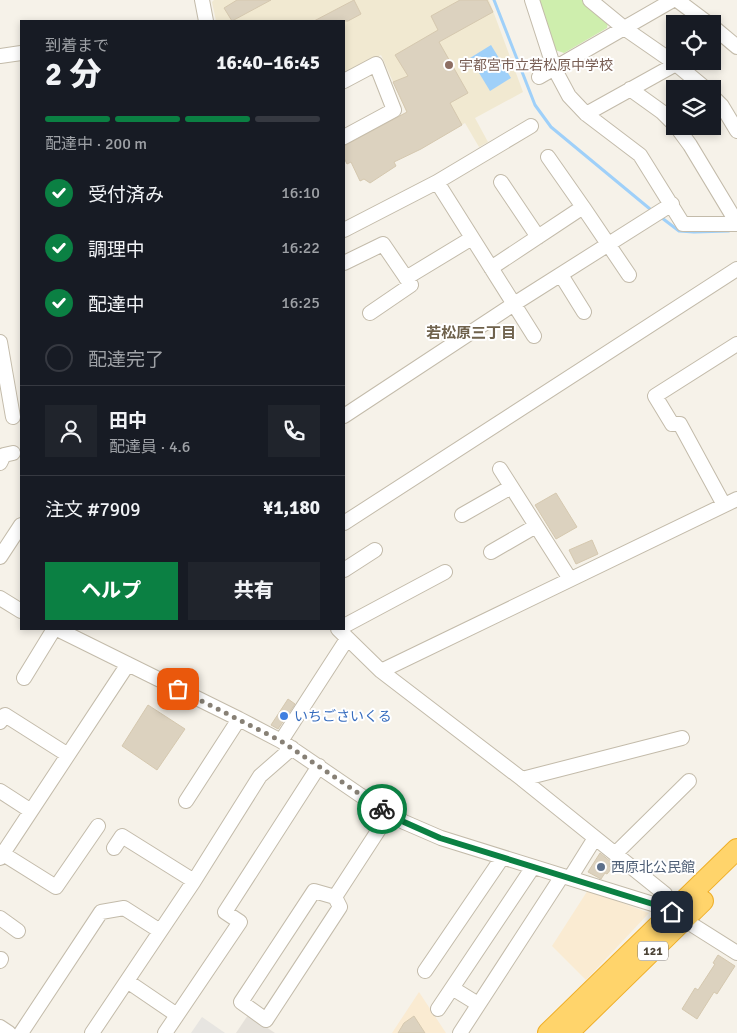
<!DOCTYPE html>
<html lang="ja">
<meta charset="utf-8">
<style>
:root{--surface:#171b24;--page:#20242c;--text:#f1f3f6;--muted:#9ea1a6;--line:#363941;--accent:#0b8043}
body{margin:0;font-family:Signika,"Noto Sans JP",sans-serif;background:var(--page);color:var(--text);height:100vh;display:flex;flex-direction:column;font-size:19px;white-space:nowrap}
*{box-sizing:border-box;margin:0}
p{font-size:16px;color:var(--muted)}
.icon{flex:none;width:28px;height:28px;fill:none;stroke:currentColor;stroke-width:2;stroke-linecap:round;stroke-linejoin:round}
.map{position:relative;flex:1;overflow:hidden}
.details{position:absolute;left:20px;top:20px;width:325px;height:610px;display:flex;flex-direction:column;background:var(--surface);border-radius:0px;box-shadow:0 2px 8px #0003}
.details>*{flex:none}
.controls{position:absolute;left:666px;top:15px;display:grid;gap:10px}
.controls a{display:grid;place-items:center;width:55px;height:55px;border-radius:0px;background:var(--surface);box-shadow:0 2px 8px #0003;font-size:25px}
.pin{position:absolute;display:grid;place-items:center;width:42px;height:42px;color:#fff;margin:-21px;border-radius:10px;box-shadow:0 2px 8px #0006}
.courier{position:absolute;display:grid;place-items:center;width:50px;height:50px;margin:-25px;border:4px solid #0b8043;border-radius:50%;background:#fff;color:#222;box-shadow:0 1px 6px #0007}
.head em{font-style:normal;font-weight:800}
.head div{display:flex;flex-direction:column-reverse}
.head{display:flex;align-items:center;justify-content:space-between;height:85px;padding:0 25px}
h1{font-size:32px;font-weight:800;line-height:38px}
.bar{display:grid;grid-template-columns:repeat(4,1fr);gap:8px 5px;align-content:center;height:60px;padding:0 25px}
.bar i{height:6px;border-radius:4px;background:var(--line)}
.bar .selected{background:var(--accent)}
.bar p{grid-column:span 4}
.line{display:flex;align-items:center;gap:12px;padding:0 25px;border-top:1px solid var(--line)}
.line div{flex:1}
.round{display:grid;place-items:center;flex:none;width:52px;height:52px;border-radius:0px;background:var(--page)}
ol{padding:0 25px;list-style:none}
li{display:flex;align-items:center;gap:15px;height:55px}
li p{margin-inline-start:auto}
li .icon{padding:5px;border-radius:50%;background:var(--accent);color:#fff;stroke-width:4}
li:last-child{color:var(--muted)}
li i{width:28px;height:28px;border:2px solid var(--line);border-radius:50%}
.button{display:flex;gap:10px;margin-top:auto;padding:10px 25px}
.button a{flex:1;height:58px;border-radius:0px;background:var(--accent);color:#fff;font-size:20px;font-weight:800;line-height:58px;text-align:center}
.button a+a{background:var(--page);color:var(--text)}
.map>svg:first-child{display:block}
</style>
<div class="map">
<svg width="737" height="1033" viewBox="0 0 737 1033">
<rect width="100%" height="100%" fill="#f6f2e9"/>
<path fill="#faebd2" d="M588,890L649,913L586,980L552,946Z
M419,992L446,1033H392Z"/>
<path fill="#e5e1da" d="M248,1015L275,1033H236Z"/>
<path fill="#f1e9d1" d="M214,0H489L523,92L475,118L488,142L479,147L465,123L422,147L381,55L344,75V21H216L212,2Z"/>
<path fill="#ceeead" d="M540,0H582L608,22L607,28L564,53L555,50L536,2Z"/>
<path fill="#e7e5e1" d="M202,1017L225,1033H191Z"/>
<path fill="#9fd0f9" d="M491,45L511,78L490,91L470,58Z"/>
<g fill="none" stroke-linecap="round" stroke-linejoin="round">
<path stroke="#9fd0f9" stroke-width="3" d="M494,0L535,105L551,127L650,209
M662,218L679,231L694,232L729,231"/>
</g>
<path fill="#dcd2bf" stroke="#d5c8af" d="M237,0H271L232,21L224,8Z
M354,0L361,14L348,21H314Z
M460,0H487L493,12L439,42L468,93L450,103L462,125L421,149L394,162L396,166L370,183L364,179L360,181L351,162L347,164L344,158V146L407,112L393,82L408,76L395,55L438,30L431,16Z
M556,493L577,527L556,539L535,505Z
M592,540L598,554L576,564L569,550Z
M288,699L295,704L278,729L271,725Z
M148,705L185,729L157,770L122,746Z
M600,853L611,862L609,866L612,868L607,874L605,873L601,879L588,872Z
M718,955L735,966L717,994L714,992L697,1019L682,1009L695,988L698,990L715,964L713,963Z
M414,1016L425,1033H398L404,1023Z"/>
<g fill="none" stroke-linecap="round" stroke-linejoin="round">
<defs>
<path id="minor" d="M202,0L206,21
M532,0L554,68L569,96L586,114L640,155L683,224H737
M590,0L624,28L676,64L706,89
M677,0L709,24
M712,26L737,47
M0,56L21,53
M539,77L673,0
M344,81L376,64L394,110L344,137
M630,89L662,112L675,125
M712,96L722,106L737,131
M586,114L676,64
M676,126L690,145L737,223
M548,157L583,207
M437,182L531,126
M501,182L538,237
M344,230L437,182L534,336
M344,263L383,244L411,285L370,313
M491,268L583,207L629,275
M561,275L584,312
M406,278L472,238
M0,342L13,417
M344,416L514,304L672,204
M0,463L4,455L13,453
M500,469L570,579
M724,505L680,424H672L655,396L737,344
M462,515L511,487
M344,523L737,269
M491,552L536,526
M0,557L21,525
M344,570L375,550
M0,598L21,611
M344,626L445,572
M57,629L239,719L281,741L360,795L404,822L441,838L656,905L672,912L737,953
M338,629L381,671L522,779L665,894L672,912
M381,671L737,499
M24,678L54,629
M0,722L5,715L68,755
M281,741L347,639
M522,779L682,738
M0,791L31,811
M186,801L239,719
M114,848L122,836L194,881
M0,852L56,887L98,826
M615,854L689,781
M0,858L128,664
M570,878L595,838
M335,897L314,891L241,1002L266,1020L340,907L335,897L389,814
M0,918L18,931
M0,961L1,959
M425,971L502,858
M127,981L177,1015
M452,988L478,1004
M438,1009L533,867
M0,1027L9,1033
M21,1033L101,912L124,908L160,931
M92,1033L194,881L260,776L292,748
M165,1033L240,922L225,912L319,766
M460,1033L562,876"/>
<path id="highway" d="M548,1033L737,849
M568,1033L703,901"/>
</defs>
<use href="#minor" stroke="#c3bbaa" stroke-width="16"/>
<use href="#highway" stroke="#efaf29" stroke-width="22"/>
<use href="#minor" stroke="#fff" stroke-width="14"/>
<use href="#highway" stroke="#ffd46b" stroke-width="20"/>
</g>
<g fill="none" stroke-linecap="round" stroke-linejoin="round">
<path stroke="#878075" stroke-width="5" stroke-dasharray="0 9" d="M178,689L281,741L382,809"/>
<path stroke="#0b8043" stroke-width="6" d="M382,809L404,822L440,838L656,905L672,912"/>
</g>
<circle fill="#8d6e63" stroke="#fff" stroke-width="2" cx="449" cy="65" r="5"/>
<circle fill="#3f7fe0" stroke="#fff" stroke-width="2" cx="284" cy="716" r="5"/>
<circle fill="#5c6f8a" stroke="#fff" stroke-width="2" cx="601" cy="867" r="5"/>
<g text-anchor="middle" dominant-baseline="central" stroke-width="4" stroke-linejoin="round" paint-order="stroke">
<rect fill="#fff" stroke="#817b72" stroke-width="1" x="638" y="941.5" width="30" height="19" rx="4"/>
<g font-size="12" font-weight="bold" fill="#4b4336">
<text x="653" y="951">121</text>
</g>
<g font-size="14" fill="#785e54" stroke="#fff" text-anchor="start">
<text x="459" y="65">宇都宮市立若松原中学校</text>
</g>
<g font-size="14" fill="#366cbe" stroke="#fff" text-anchor="start">
<text x="294" y="716">いちごさいくる</text>
</g>
<g font-size="14" fill="#4e5e75" stroke="#fff" text-anchor="start">
<text x="611" y="867">西原北公民館</text>
</g>
<g font-size="15" font-weight="bold" fill="#6f624c" stroke="#fff">
<text x="471" y="333">若松原三丁目</text>
</g>
</g>
</svg>
<div class="controls">
<a><svg class="icon" aria-label="locate" viewBox="0 0 24 24"><circle cx="12" cy="12" r="6"/><path d="M12 2v4M12 18v4M2 12h4M18 12h4"/></svg></a>
<a><svg class="icon" aria-label="layers" viewBox="0 0 24 24"><path d="M12 4l9 5-9 5-9-5zM3 14l9 5 9-5"/></svg></a>
</div>
<div class="pin" style="left:178px;top:689px;background:#ea580c"><svg class="icon" aria-label="bag" viewBox="0 0 24 24"><path d="M5 8h14l-1 12H6zM9 8a3 3 0 0 1 6 0"/></svg></div>
<div class="pin" style="left:672px;top:912px;background:#1f2937"><svg class="icon" aria-label="home" viewBox="0 0 24 24"><path d="M3 11l9-7 9 7M6 9v11h12V9"/></svg></div>
<div class="courier" style="left:382px;top:809px"><svg class="icon" aria-label="bike" viewBox="0 0 24 24"><circle cx="6" cy="16" r="4"/><circle cx="18" cy="16" r="4"/><path d="M6 16l4-8h5l3 8M10 8l3 8H6M13 5h3"/></svg></div>
<section class="details">
<div class="head"><div><h1>2 分</h1><p>到着まで</p></div><em>16:40–16:45</em></div>
<div class="bar"><i class="selected"></i><i class="selected"></i><i class="selected"></i><i></i><p>配達中 · 200 m</p></div>
<ol>
<li><svg class="icon" aria-label="check" viewBox="0 0 24 24"><path d="M5 12l5 5 9-10"/></svg>受付済み<p>16:10</p></li>
<li><svg class="icon" aria-label="check" viewBox="0 0 24 24"><path d="M5 12l5 5 9-10"/></svg>調理中<p>16:22</p></li>
<li><svg class="icon" aria-label="check" viewBox="0 0 24 24"><path d="M5 12l5 5 9-10"/></svg>配達中<p>16:25</p></li>
<li><i></i>配達完了</li>
</ol>
<div class="line" style="height:90px"><a class="round"><svg class="icon" aria-label="person" viewBox="0 0 24 24"><circle cx="12" cy="8" r="4"/><path d="M4 21q1-7 8-7t8 7"/></svg></a><div><b>田中</b><p>配達員 · 4.6</p></div><a class="round"><svg class="icon" aria-label="phone" viewBox="0 0 24 24"><path d="M5 4h4l2 5-3 2q2 4 5 5l2-3 5 2v4C11 20 4 13 5 4z"/></svg></a></div>
<div class="line" style="height:65px"><div>注文 #7909</div><b>¥1,180</b></div>
<div class="button"><a>ヘルプ</a><a>共有</a></div>
</section>
</div>
